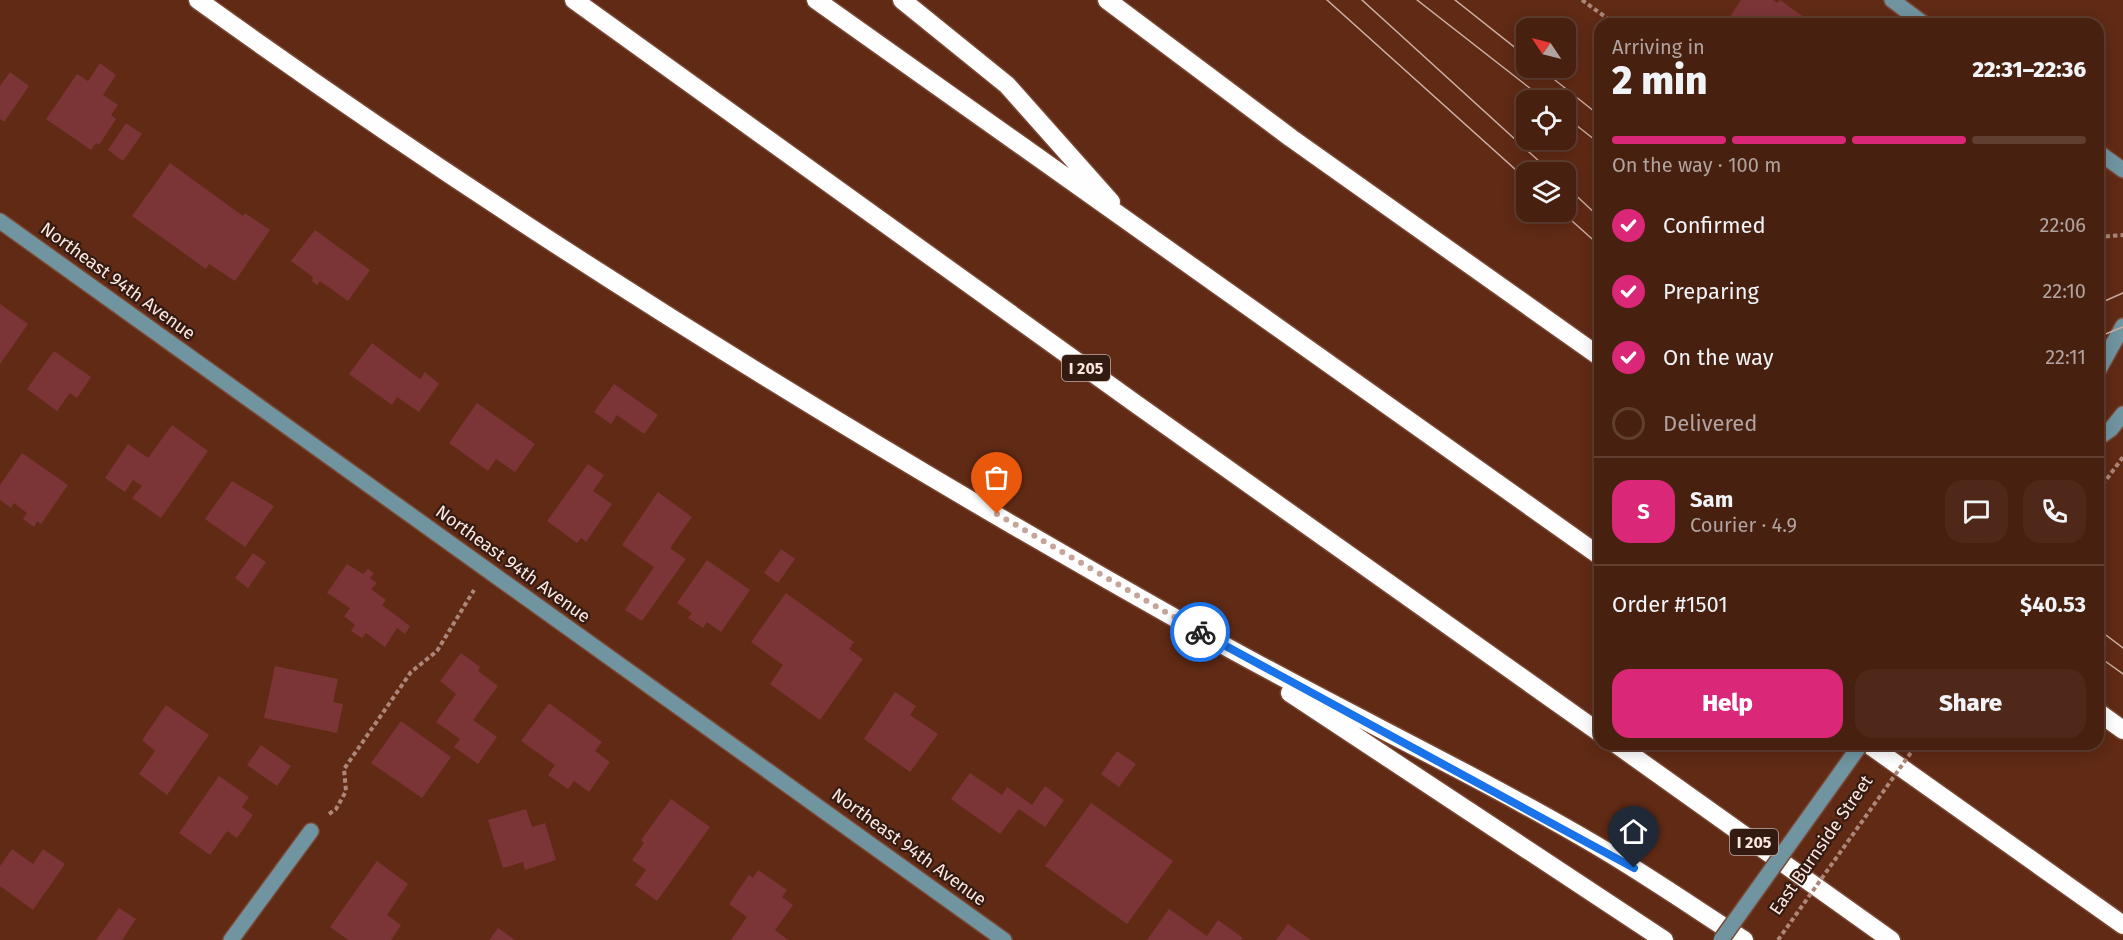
<!DOCTYPE html>
<meta charset="utf-8">
<style>
:root{--surface:#482010;--page:#4f2819;--text:#f1f3f6;--muted:#b1a39f;--line:#603e30;--accent:#db2777}
body{margin:0;font-family:"Fira Sans",sans-serif;background:var(--page);color:var(--text);height:100vh;display:flex;flex-direction:column;font-size:22px;white-space:nowrap}
*{box-sizing:border-box;margin:0}
p{font-size:20px;color:var(--muted)}
.icon{flex:none;width:33px;height:33px;fill:none;stroke:currentColor;stroke-width:2;stroke-linecap:round;stroke-linejoin:round}
.map{position:relative;flex:1;overflow:hidden}
.details{position:absolute;left:1594px;top:18px;width:510px;height:732px;display:flex;flex-direction:column;background:var(--surface);border-radius:18px;box-shadow:0 3px 15px #0003,0 0 0 2px var(--line)}
.details>*{flex:none}
.needle{width:39px;rotate:305deg}
.controls{position:absolute;left:1516px;top:18px;display:grid;gap:12px}
.controls a{display:grid;place-items:center;width:60px;height:60px;border-radius:12px;background:var(--surface);box-shadow:0 3px 15px #0003,0 0 0 2px var(--line);font-size:30px}
.pin{position:absolute;display:grid;place-items:center;width:51px;height:51px;color:#fff;margin:-62px -26px;border-radius:50% 50% 50% 0;rotate:-45deg;box-shadow:0 0 6px #0007}
.pin .icon{rotate:45deg}
.courier{position:absolute;display:grid;place-items:center;width:60px;height:60px;margin:-30px;border:4px solid #1a73e8;border-radius:50%;background:#fff;color:#222;box-shadow:0 2px 8px #0007}
.overview em{font-style:normal;font-weight:800}
.overview div{display:flex;flex-direction:column-reverse}
.overview{display:flex;align-items:center;justify-content:space-between;height:102px;padding:0 18px}
h1{font-size:39px;font-weight:800;line-height:45px}
.bar{display:grid;grid-template-columns:repeat(4,1fr);gap:9px 6px;align-content:center;height:72px;padding:0 18px}
.bar i{height:8px;border-radius:4px;background:var(--line)}
.bar .selected{background:var(--accent)}
.bar p{grid-column:span 4}
.line{display:flex;align-items:center;gap:15px;padding:0 18px;border-top:2px solid var(--line)}
.line div{flex:1}
.round{display:grid;place-items:center;flex:none;width:63px;height:63px;border-radius:18px;background:var(--page)}
ol{padding:0 18px;list-style:none}
li{display:flex;align-items:center;gap:18px;height:66px}
li p{margin-inline-start:auto}
li .icon{padding:6px;border-radius:50%;background:var(--accent);color:#fff;stroke-width:4}
li:last-child{color:var(--muted)}
li i{width:33px;height:33px;border:3px solid var(--line);border-radius:50%}
.button{display:flex;gap:12px;margin-top:auto;padding:12px 18px}
.button a{flex:1;height:69px;border-radius:18px;background:var(--accent);color:#fff;font-size:24px;font-weight:800;line-height:69px;text-align:center}
.button a+a{background:var(--page);color:var(--text)}
.map>svg:first-child{display:block}
</style>
<div class="map">
<svg width="2123" height="940" viewBox="0 0 2123 940">
<rect width="100%" height="100%" fill="#602a15"/>
<path fill="#7b3537" d="M1741,0H1773L1777,3L1780,0L1811,22L1809,24H1725Z
M100,63L116,75L103,95L118,105L111,115L116,119L99,145L96,143L91,150L46,119L77,74L88,81Z
M10,72L29,86L4,122L0,119V86Z
M126,123L142,134L123,161L108,150Z
M170,163L243,216L245,213L270,230L235,281L209,264L206,269L132,216Z
M315,230L370,270L348,301L320,281L317,285L312,281L313,277L291,261Z
M0,304L28,324L0,364Z
M372,343L420,379L425,372L439,384L419,412L397,397L392,405L349,374Z
M54,351L91,377L77,398L70,393L57,411L27,389Z
M614,384L658,415L644,434L617,415L611,424L594,412Z
M477,403L535,444L515,472L496,459L488,471L449,443Z
M172,425L208,451L161,518L132,498L142,486L133,480L125,492L105,478L128,444L148,458Z
M22,453L68,485L41,524L37,521L34,527L23,519L27,513L14,503L11,508L0,500V485Z
M588,464L604,475L593,491L612,504L586,542L581,538L577,543L547,521Z
M232,481L274,506L245,547L205,519Z
M658,492L692,517L670,548L686,559L642,621L625,610L654,567L622,545Z
M781,549L795,559L778,583L764,573Z
M253,553L266,562L248,588L235,578Z
M707,560L750,590L721,632L707,622L703,628L688,618L692,613L677,603Z
M347,564L363,574L368,569L374,573L370,578L377,583L371,589L386,600L382,605L410,626L405,634L397,628L385,647L366,633L362,638L351,631L355,625L344,616L350,608L327,593Z
M786,593L854,642L849,649L863,659L820,720L770,684L783,665L751,642Z
M461,653L480,667L478,671L498,686L473,720L497,737L478,764L454,747L460,739L436,722L456,694L440,681Z
M275,666L338,679L333,702L343,704L337,733L264,718Z
M895,692L916,706L910,715L938,734L910,772L864,739Z
M549,703L602,742L595,751L610,762L589,792L574,781L568,789L548,775L555,765L521,741Z
M166,705L209,735L167,795L139,774L155,751L142,740Z
M401,721L451,757L422,798L371,763Z
M261,745L291,766L277,786L247,765Z
M1117,751L1136,764L1119,787L1101,774Z
M970,773L1002,795L1007,787L1032,805L1045,786L1064,800L1045,827L1019,809L1000,834L951,799Z
M219,776L249,797L242,807L253,815L237,838L227,831L210,855L179,833Z
M671,799L710,827L657,901L635,885L646,870L632,860L644,843L641,840Z
M1091,803L1173,861L1127,924L1045,866Z
M526,809L532,827L545,823L556,860L525,870L523,862L503,868L488,820Z
M12,849L33,864L43,849L65,864L33,910L0,886V866Z
M377,861L408,884L387,915L401,925L391,940H348L330,927Z
M758,870L787,890L782,897L793,905L775,930L788,940H731L747,917L729,904L749,875L753,878Z
M119,908L136,919L122,940H96Z
M1169,909L1207,936L1218,920L1243,938L1241,940H1147Z
M1288,924L1311,940H1276Z
M498,928L515,940H489Z"/>
<g fill="none" stroke-linecap="round" stroke-linejoin="round">
<defs>
<path id="minor" d="M1892,0L1924,24
M2098,152L2123,170
M0,221L1004,940
M2098,371L2123,326
M2098,438L2111,429L2123,414
M231,940L311,831"/>
<path id="highway" d="M198,0C518,230 854,438 1198,631C1330,706 1468,770 1599,847C1648,876 1696,909 1744,940
M574,0L1136,404L1600,733
M816,0L1600,556
M902,0L1007,85L1111,202
M1107,0L1291,138L1600,357
M1290,693L1664,940
M2098,712L2123,730
M1616,744L1891,940
M1868,744L2123,925"/>
</defs>
<use href="#minor" stroke="#794835" stroke-width="18"/>
<use href="#highway" stroke="#794835" stroke-width="21"/>
<path stroke="#ac8678" stroke-width="4" stroke-dasharray="4.5 3" stroke-linecap="butt" d="M1582,0L1615,24
M2098,237L2123,235
M2098,491L2123,457
M329,814L336,809L346,791L344,769L411,672L437,651L474,590"/>
<use href="#minor" stroke="#7094a0" stroke-width="15"/>
<use href="#highway" stroke="#fefefe" stroke-width="18"/>
<path stroke="#ceafa4" stroke-width="1.5" d="M1327,0L1527,180
M1362,0L1551,172
M1417,0L1545,100
M1455,0L1527,57
M1540,68L1600,116
M1566,117L1600,144
M1566,186L1600,218
M1562,212L1600,246
M2098,304L2123,293
M2098,337L2123,327
M2098,629L2123,648
M2098,656L2123,674"/>
<defs>
<path id="minor-bridge" d="M1721,940L1861,744"/>
</defs>
<use href="#minor-bridge" stroke="#794835" stroke-width="18" stroke-linecap="butt"/>
<path stroke="#ac8678" stroke-width="4" stroke-dasharray="4.5 3" stroke-linecap="butt" d="M1778,940L1917,744"/>
<use href="#minor-bridge" stroke="#7094a0" stroke-width="15"/>
</g>
<g fill="none" stroke-linecap="round" stroke-linejoin="round">
<path stroke="#c5a599" stroke-width="6" stroke-dasharray="0 10.8" d="M997,514L1200,632"/>
<path stroke="#1a73e8" stroke-width="8" d="M1200,632L1634,868"/>
</g>
<g text-anchor="middle" dominant-baseline="central" stroke-width="4.5" stroke-linejoin="round" paint-order="stroke">
<g fill="#341b12" stroke="#c0aaa2" stroke-width="1.5">
<rect x="1062" y="355" width="48" height="26" rx="4.5"/>
<rect x="1730" y="829" width="48" height="26" rx="4.5"/>
</g>
<g font-size="16" font-weight="bold" fill="#fce7e0">
<text x="1086" y="368">I 205</text>
<text x="1754" y="842">I 205</text>
</g>
<g font-size="18" fill="#fce7e0" stroke="#341b12">
<text transform="translate(118 281) rotate(36)">Northeast 94th Avenue</text>
<text transform="translate(513 564) rotate(36)">Northeast 94th Avenue</text>
<text transform="translate(1821 845) rotate(-55)">East Burnside Street</text>
<text transform="translate(909 847) rotate(36)">Northeast 94th Avenue</text>
</g>
</g>
</svg>
<div class="controls">
<a><svg class="needle" viewBox="-14 -14 28 28"><path d="M0-13l5 13h-10z" fill="#e53935"/><path d="M0 13l5-13h-10z" fill="#b1a39f"/></svg></a>
<a><svg class="icon" aria-label="locate" viewBox="0 0 24 24"><circle cx="12" cy="12" r="6"/><path d="M12 2v4M12 18v4M2 12h4M18 12h4"/></svg></a>
<a><svg class="icon" aria-label="layers" viewBox="0 0 24 24"><path d="M12 4l9 5-9 5-9-5zM3 14l9 5 9-5"/></svg></a>
</div>
<div class="pin" style="left:997px;top:514px;background:#ea580c"><svg class="icon" aria-label="bag" viewBox="0 0 24 24"><path d="M5 8h14l-1 12H6zM9 8a3 3 0 0 1 6 0"/></svg></div>
<div class="pin" style="left:1634px;top:868px;background:#1f2937"><svg class="icon" aria-label="home" viewBox="0 0 24 24"><path d="M3 11l9-7 9 7M6 9v11h12V9"/></svg></div>
<div class="courier" style="left:1200px;top:632px"><svg class="icon" aria-label="bike" viewBox="0 0 24 24"><circle cx="6" cy="16" r="4"/><circle cx="18" cy="16" r="4"/><path d="M6 16l4-8h5l3 8M10 8l3 8H6M13 5h3"/></svg></div>
<section class="details">
<div class="overview"><div><h1>2 min</h1><p>Arriving in</p></div><em>22:31–22:36</em></div>
<div class="bar"><i class="selected"></i><i class="selected"></i><i class="selected"></i><i></i><p>On the way · 100 m</p></div>
<ol>
<li><svg class="icon" aria-label="check" viewBox="0 0 24 24"><path d="M5 12l5 5 9-10"/></svg>Confirmed<p>22:06</p></li>
<li><svg class="icon" aria-label="check" viewBox="0 0 24 24"><path d="M5 12l5 5 9-10"/></svg>Preparing<p>22:10</p></li>
<li><svg class="icon" aria-label="check" viewBox="0 0 24 24"><path d="M5 12l5 5 9-10"/></svg>On the way<p>22:11</p></li>
<li><i></i>Delivered</li>
</ol>
<div class="line" style="height:108px"><b class="round" style="background:var(--accent);color:#fff">S</b><div><b>Sam</b><p>Courier · 4.9</p></div><a class="round"><svg class="icon" aria-label="chat" viewBox="0 0 24 24"><path d="M4 5h16v11H9l-5 4z"/></svg></a><a class="round"><svg class="icon" aria-label="phone" viewBox="0 0 24 24"><path d="M5 4h4l2 5-3 2q2 4 5 5l2-3 5 2v4C11 20 4 13 5 4z"/></svg></a></div>
<div class="line" style="height:78px"><div>Order #1501</div><b>$40.53</b></div>
<div class="button"><a>Help</a><a>Share</a></div>
</section>
</div>
